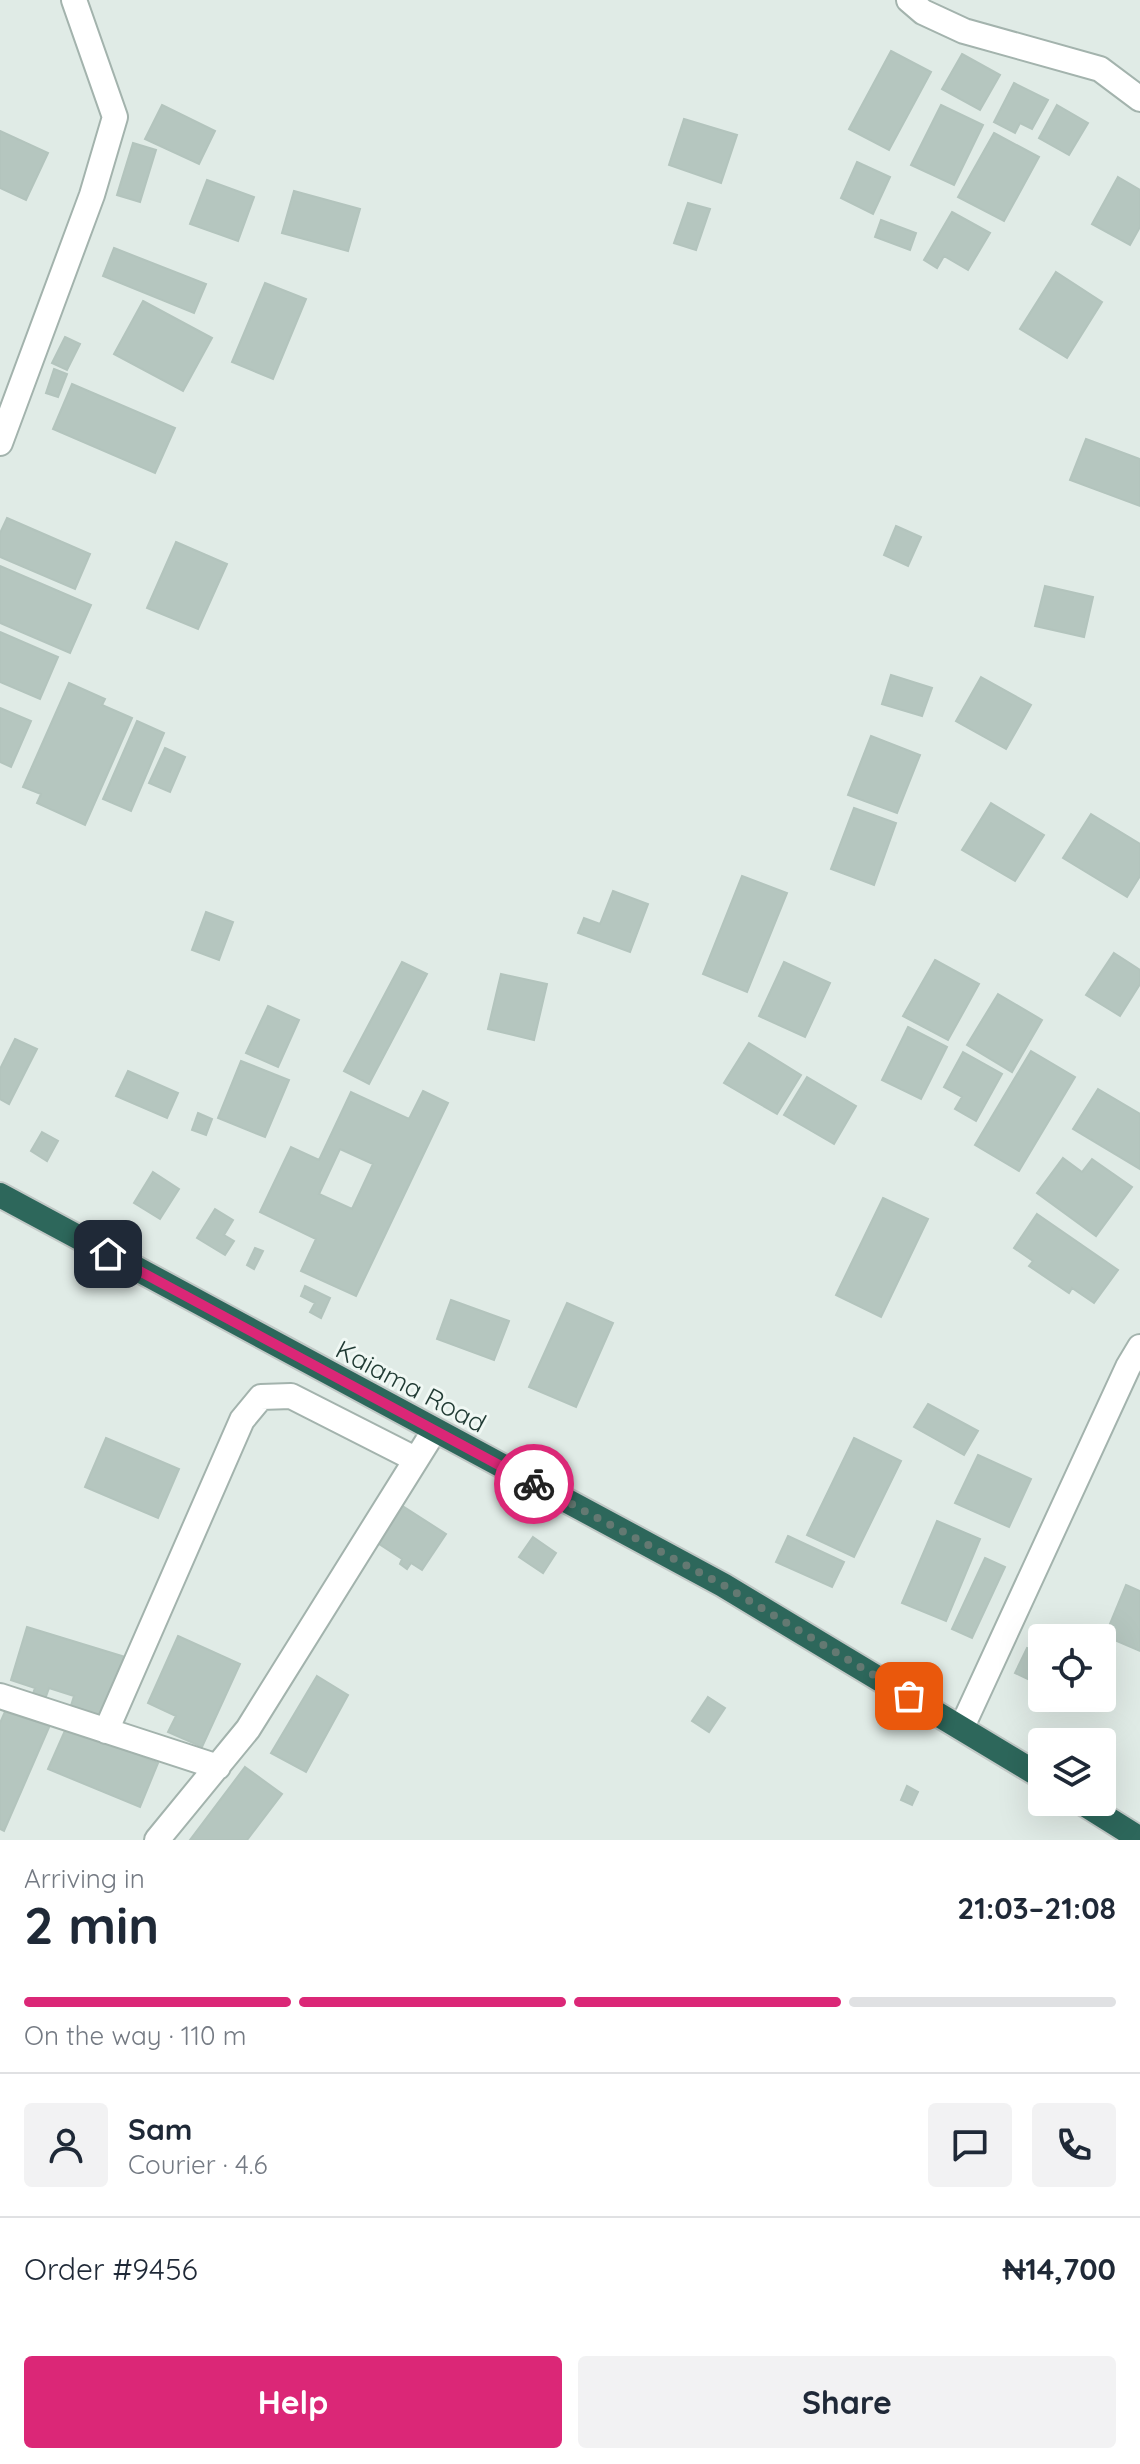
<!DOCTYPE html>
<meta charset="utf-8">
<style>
:root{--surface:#fff;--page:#f2f2f3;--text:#1f2937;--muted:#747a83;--line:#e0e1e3;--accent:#db2777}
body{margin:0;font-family:Quicksand,sans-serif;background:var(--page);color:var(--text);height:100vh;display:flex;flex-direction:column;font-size:30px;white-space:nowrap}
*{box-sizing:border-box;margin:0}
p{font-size:26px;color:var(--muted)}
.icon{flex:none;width:44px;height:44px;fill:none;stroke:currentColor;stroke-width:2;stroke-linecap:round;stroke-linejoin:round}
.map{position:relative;height:1840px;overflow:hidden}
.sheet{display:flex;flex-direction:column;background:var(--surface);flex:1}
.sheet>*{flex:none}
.buttons{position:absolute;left:1028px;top:1624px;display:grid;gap:16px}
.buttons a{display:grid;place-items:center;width:88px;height:88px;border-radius:8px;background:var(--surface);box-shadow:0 8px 32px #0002;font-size:40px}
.pin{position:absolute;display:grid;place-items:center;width:68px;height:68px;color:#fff;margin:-34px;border-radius:16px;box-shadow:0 4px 12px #0006}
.courier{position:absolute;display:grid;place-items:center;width:80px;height:80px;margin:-40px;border:6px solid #db2777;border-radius:50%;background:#fff;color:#222;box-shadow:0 2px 10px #0007}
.head em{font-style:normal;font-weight:800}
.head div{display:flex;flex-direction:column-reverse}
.head{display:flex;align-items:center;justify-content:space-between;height:136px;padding:0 24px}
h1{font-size:52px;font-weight:800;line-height:60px}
.bar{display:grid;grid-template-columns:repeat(4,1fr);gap:12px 8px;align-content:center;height:96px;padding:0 24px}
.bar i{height:10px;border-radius:6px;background:var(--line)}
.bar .selected{background:var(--accent)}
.bar p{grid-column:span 4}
.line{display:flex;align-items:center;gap:20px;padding:0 24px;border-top:2px solid var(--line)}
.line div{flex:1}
.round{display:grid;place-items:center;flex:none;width:84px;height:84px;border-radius:8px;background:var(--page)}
.action{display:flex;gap:16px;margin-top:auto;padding:16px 24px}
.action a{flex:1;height:92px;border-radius:8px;background:var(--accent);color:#fff;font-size:32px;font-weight:800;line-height:92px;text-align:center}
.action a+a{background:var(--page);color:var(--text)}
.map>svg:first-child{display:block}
</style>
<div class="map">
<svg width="1140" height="1840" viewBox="0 0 1140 1840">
<rect width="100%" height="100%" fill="#e0ebe6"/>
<path fill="#b5c6bf" stroke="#b3c4bd" stroke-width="2" fill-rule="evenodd" d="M891,51L931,72L889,150L849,129Z
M962,54L1000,75L980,110L942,89Z
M1014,83L1048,100L1032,129L1020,123L1015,133L994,122Z
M162,105L215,131L199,164L145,139Z
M941,105L983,125L954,185L911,165Z
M1057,105L1088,123L1069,155L1039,138Z
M684,119L737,135L721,183L669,165Z
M0,131L48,153L26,200L0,188Z
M994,133L1039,157L1004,221L958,197Z
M133,143L156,150L140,202L117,195Z
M857,162L890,177L873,214L841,198Z
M1118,177L1140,190V227L1130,245L1092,224Z
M207,180L254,197L238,241L190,224Z
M294,191L360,209L348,251L282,233Z
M688,203L710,209L696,250L674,243Z
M952,212L990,233L968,270L944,256L937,268L924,260Z
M881,220L916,233L910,250L875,237Z
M114,248L206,284L194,313L103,276Z
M1056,272L1102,302L1067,358L1020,329Z
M265,283L306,299L273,379L232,362Z
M143,301L212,338L183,391L114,354Z
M65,337L80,344L67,370L52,363Z
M54,369L67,374L58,397L46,393Z
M72,384L175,428L155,473L53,429Z
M1086,439L1140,459V506L1070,480Z
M7,518L90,554L75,589L0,557V533Z
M896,526L921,537L908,566L884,555Z
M176,542L227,564L198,629L147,608Z
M0,566L91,605L70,653L0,623Z
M1045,586L1093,597L1084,637L1035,626Z
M0,632L58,657L40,699L0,682Z
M891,675L932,688L922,716L882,704Z
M981,677L1031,705L1006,749L956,721Z
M69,683L105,699L102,705L132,718L85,825L37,803L41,794L23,787Z
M0,708L31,721L11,767L0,762Z
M137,721L164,733L131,811L103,799Z
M871,736L920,755L897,813L848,795Z
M165,748L185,757L170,792L149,783Z
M991,803L1044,835L1015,881L962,850Z
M854,808L896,823L874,885L831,869Z
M1091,814L1140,844V876L1127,897L1063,858Z
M742,876L787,893L747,992L703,974Z
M613,891L648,904L630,952L578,933L584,918L600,924Z
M206,912L233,922L219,960L192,950Z
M1114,953L1140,970V984L1120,1016L1086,995Z
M935,960L979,984L948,1040L903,1016Z
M402,962L427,974L369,1084L344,1071Z
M784,962L830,983L805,1037L759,1016Z
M501,974L547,984L534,1040L488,1029Z
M998,994L1042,1020L1012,1072L967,1045Z
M268,1006L299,1020L278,1067L246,1053Z
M908,1027L947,1047L921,1099L882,1080Z
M15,1039L37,1049L9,1104L0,1099V1069Z
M749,1043L801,1075L777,1114L724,1083Z
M1031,1051L1075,1077L1019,1171L975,1145Z
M963,1052L1002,1074L976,1121L955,1109L962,1097L944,1087Z
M241,1061L289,1080L265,1137L218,1118Z
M128,1071L178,1093L167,1118L116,1096Z
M807,1077L856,1106L834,1144L784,1115Z
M1098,1089L1140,1114V1169L1073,1129Z
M423,1091L448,1103L356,1296L301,1271L316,1239L260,1212L291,1147L319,1160L351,1092L409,1119ZM340,1149L373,1164L352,1209L319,1194Z
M198,1113L212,1119L206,1135L192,1130Z
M42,1132L58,1141L47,1161L31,1151Z
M1063,1158L1082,1172L1092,1159L1132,1187L1096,1236L1037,1193Z
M153,1172L179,1189L160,1219L134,1203Z
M883,1198L928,1219L881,1317L836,1295Z
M215,1209L233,1220L224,1235L234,1241L225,1255L197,1238Z
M1037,1214L1118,1270L1094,1303L1072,1288L1069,1293L1029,1266L1033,1261L1014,1248Z
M255,1248L263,1251L254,1269L247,1265Z
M305,1286L330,1298L321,1318L310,1312L315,1303L301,1296Z
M451,1300L509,1321L494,1360L437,1339Z
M567,1303L613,1323L576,1407L529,1387Z
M928,1404L978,1431L964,1455L914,1427Z
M106,1438L179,1469L158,1518L85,1487Z
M854,1438L901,1461L854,1557L807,1535Z
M978,1455L1031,1479L1009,1527L955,1503Z
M401,1505L446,1534L422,1570L411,1563L407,1569L400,1564L402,1559L376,1542Z
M937,1521L980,1539L946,1621L902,1603Z
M788,1536L844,1562L832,1587L776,1562Z
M533,1537L556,1553L543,1573L519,1557Z
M985,1558L1005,1567L972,1638L952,1629Z
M1126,1585L1140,1591V1651L1105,1636Z
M27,1627L125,1657L105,1723L69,1712L74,1696L49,1688L44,1702L31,1699L35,1688L11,1680Z
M178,1636L240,1664L202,1747L168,1732L176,1716L148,1703Z
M1027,1648L1042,1655V1670L1036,1683L1015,1673Z
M317,1676L348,1695L306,1772L271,1753Z
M708,1697L725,1708L709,1732L692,1721Z
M7,1707L50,1725L4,1831L0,1829V1723Z
M67,1726L158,1763L140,1807L48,1769Z
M245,1767L282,1794L247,1840H190Z
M907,1786L918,1792L912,1805L901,1800Z"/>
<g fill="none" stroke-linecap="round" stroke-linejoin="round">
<defs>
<path id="minor" d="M909,0L923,12L964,31L1100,69L1140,99
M0,443L92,195L115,117L74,0
M0,1696L218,1767
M962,1727L1128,1367L1140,1347
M106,1731L242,1420L261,1397L291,1396L415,1459
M157,1840L248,1729L434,1431"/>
<path id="highway" d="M0,1195L723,1585L1042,1777
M1081,1802L1140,1839"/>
</defs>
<use href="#minor" stroke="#a3b3ad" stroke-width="28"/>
<use href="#highway" stroke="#c1c8c6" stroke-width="28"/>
<use href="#minor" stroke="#fff" stroke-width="24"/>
<use href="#highway" stroke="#2d675b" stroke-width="24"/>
</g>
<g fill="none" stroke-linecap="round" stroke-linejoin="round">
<path stroke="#647972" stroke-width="8" stroke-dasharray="0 14.4" d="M534,1484L723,1585L909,1696"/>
<path stroke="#db2777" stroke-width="10" d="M108,1254L534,1484"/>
</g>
<g text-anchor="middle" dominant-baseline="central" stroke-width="6" stroke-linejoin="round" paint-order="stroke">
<g font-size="26" fill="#213b34" stroke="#f0f8f4">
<text transform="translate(411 1386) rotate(28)">Kaiama Road</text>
</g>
</g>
</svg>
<div class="buttons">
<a><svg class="icon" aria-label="locate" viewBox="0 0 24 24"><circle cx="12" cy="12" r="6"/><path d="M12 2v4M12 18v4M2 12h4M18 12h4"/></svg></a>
<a><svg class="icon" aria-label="layers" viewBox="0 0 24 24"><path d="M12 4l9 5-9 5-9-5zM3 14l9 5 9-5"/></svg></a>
</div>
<div class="pin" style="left:909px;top:1696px;background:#ea580c"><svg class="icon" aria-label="bag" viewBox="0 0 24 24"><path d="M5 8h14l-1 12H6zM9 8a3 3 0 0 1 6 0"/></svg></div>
<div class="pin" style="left:108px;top:1254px;background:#1f2937"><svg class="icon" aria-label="home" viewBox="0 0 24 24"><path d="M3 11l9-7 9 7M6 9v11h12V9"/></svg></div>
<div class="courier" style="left:534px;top:1484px"><svg class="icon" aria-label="bike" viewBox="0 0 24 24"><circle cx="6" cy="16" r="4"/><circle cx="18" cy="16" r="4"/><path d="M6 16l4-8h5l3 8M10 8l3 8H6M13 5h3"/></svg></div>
</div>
<section class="sheet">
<div class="head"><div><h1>2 min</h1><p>Arriving in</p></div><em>21:03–21:08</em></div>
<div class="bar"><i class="selected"></i><i class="selected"></i><i class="selected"></i><i></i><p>On the way · 110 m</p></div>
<div class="line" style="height:144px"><a class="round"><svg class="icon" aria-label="person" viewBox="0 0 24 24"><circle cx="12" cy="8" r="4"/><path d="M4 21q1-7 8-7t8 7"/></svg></a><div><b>Sam</b><p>Courier · 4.6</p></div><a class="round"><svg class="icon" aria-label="chat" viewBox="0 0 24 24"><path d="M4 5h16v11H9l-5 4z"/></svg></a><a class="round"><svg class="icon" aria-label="phone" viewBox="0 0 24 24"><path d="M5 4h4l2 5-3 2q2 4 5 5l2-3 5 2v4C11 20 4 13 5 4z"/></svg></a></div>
<div class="line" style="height:104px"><div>Order #9456</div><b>₦14,700</b></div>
<div class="action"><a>Help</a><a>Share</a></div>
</section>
